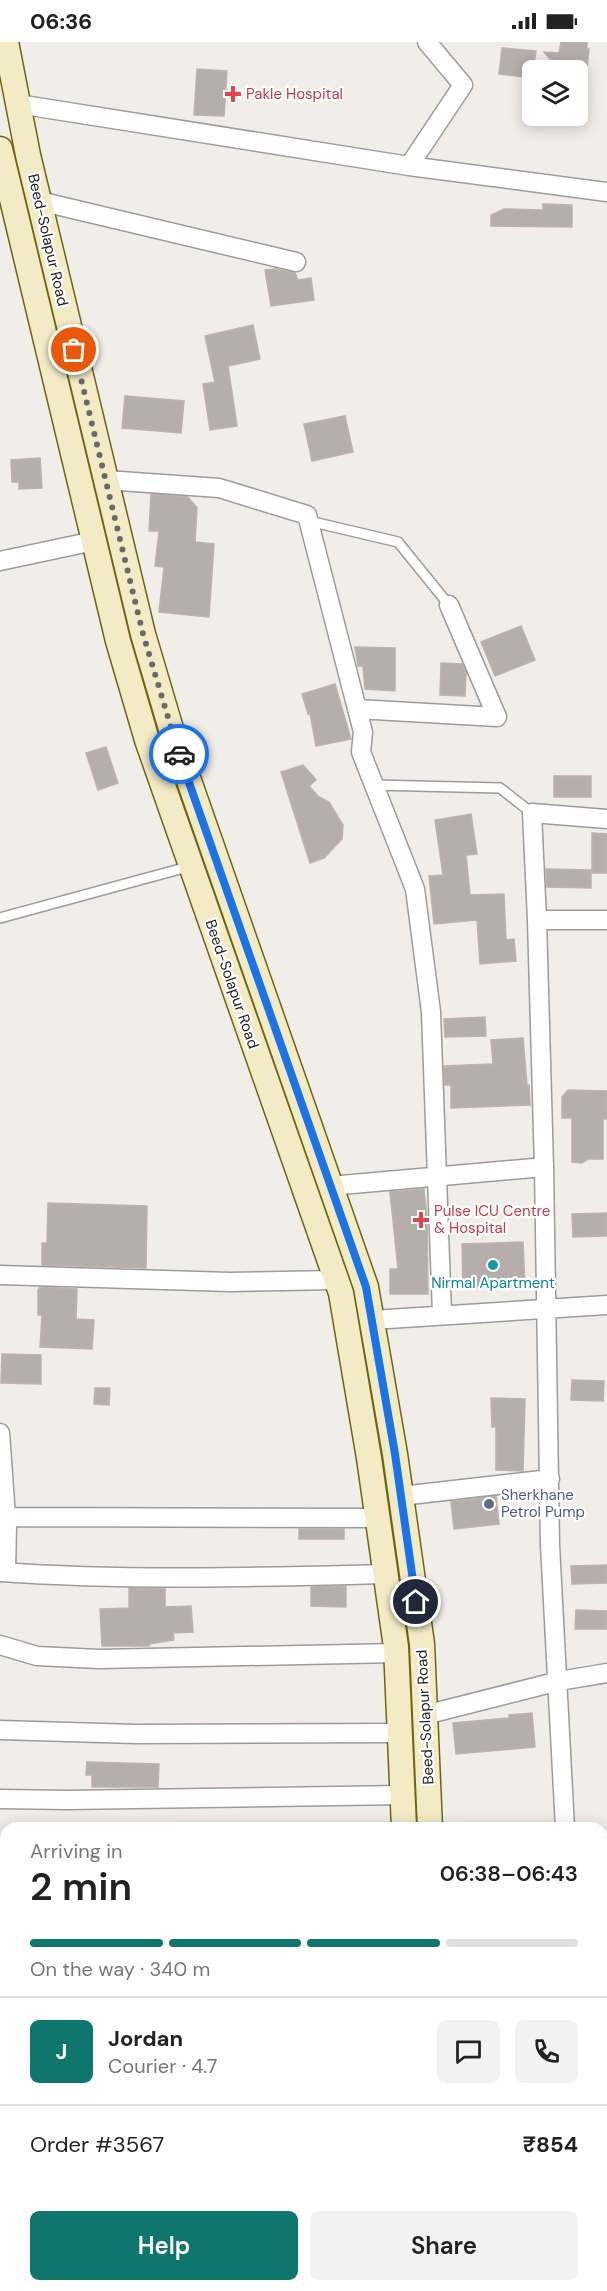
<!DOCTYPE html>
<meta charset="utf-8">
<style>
:root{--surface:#fff;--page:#f2f2f2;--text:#222;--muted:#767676;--line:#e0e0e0;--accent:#0f766e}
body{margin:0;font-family:"DM Sans",sans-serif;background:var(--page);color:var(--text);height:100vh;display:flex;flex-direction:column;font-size:22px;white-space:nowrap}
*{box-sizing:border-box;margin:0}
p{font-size:20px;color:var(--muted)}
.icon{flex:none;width:33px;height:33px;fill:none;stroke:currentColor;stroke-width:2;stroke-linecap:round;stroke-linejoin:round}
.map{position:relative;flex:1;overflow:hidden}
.sheet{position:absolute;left:0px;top:1780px;width:608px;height:470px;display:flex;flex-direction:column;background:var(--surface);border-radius:18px 18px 0 0;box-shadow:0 3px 15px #0003}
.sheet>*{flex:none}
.fabs{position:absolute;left:522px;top:18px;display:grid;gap:12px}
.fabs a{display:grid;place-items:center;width:66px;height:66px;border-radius:9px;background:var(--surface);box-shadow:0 3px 15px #0003;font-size:30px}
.pin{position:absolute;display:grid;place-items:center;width:51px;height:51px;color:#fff;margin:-26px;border:3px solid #fff;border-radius:50%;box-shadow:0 2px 6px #0007}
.courier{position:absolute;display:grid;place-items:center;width:60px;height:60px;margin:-30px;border:4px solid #1a73e8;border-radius:50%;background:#fff;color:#222;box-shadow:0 2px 8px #0007}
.overview em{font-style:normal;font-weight:600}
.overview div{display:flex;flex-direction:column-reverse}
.overview{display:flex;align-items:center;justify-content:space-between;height:102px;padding:0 30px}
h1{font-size:39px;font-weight:600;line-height:45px}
.bar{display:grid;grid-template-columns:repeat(4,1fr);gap:9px 6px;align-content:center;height:72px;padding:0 30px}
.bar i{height:8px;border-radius:4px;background:var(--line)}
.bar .selected{background:var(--accent)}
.bar p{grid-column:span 4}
.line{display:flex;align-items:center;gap:15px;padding:0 30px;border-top:2px solid var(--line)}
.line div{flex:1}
.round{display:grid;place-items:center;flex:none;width:63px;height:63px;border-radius:9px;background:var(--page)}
.action{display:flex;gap:12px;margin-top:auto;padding:12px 30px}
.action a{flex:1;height:69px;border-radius:9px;background:var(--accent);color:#fff;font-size:24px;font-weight:600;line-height:69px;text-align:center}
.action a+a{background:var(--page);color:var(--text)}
.status{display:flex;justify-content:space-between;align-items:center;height:42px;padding:0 30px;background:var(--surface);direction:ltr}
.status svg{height:16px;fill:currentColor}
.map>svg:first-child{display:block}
</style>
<div class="status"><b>06:36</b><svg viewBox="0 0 49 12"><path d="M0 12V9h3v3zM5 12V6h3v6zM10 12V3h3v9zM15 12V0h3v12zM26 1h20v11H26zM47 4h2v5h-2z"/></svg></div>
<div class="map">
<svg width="607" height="2249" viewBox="0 0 607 2249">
<rect width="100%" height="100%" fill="#f1ede9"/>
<path fill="#b6aeac" stroke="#c1b1ad" stroke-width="1.5" d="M561,0H587V7H589L587,28H559L544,10L559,11Z
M502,6L536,9L532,36L499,32Z
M197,27L227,29L224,74L194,73Z
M543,162L572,163V185L491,184V173L504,167L543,168Z
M275,227L295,231L298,238L311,236L314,258L271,264L265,228Z
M253,283L260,317L228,324L237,384L210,388L203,342L215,340L205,294Z
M125,354L184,359L181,391L122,386Z
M345,374L353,410L312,419L304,382Z
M40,416L42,446L19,447V440H12L11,418Z
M151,452L188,455L197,466L195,500L214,502L209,575L159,570L164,525L155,524L159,489H149Z
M521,584L535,618L495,634L481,600Z
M355,605L395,606V649L365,647L363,624H358Z
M441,621L462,622L466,631L465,654L440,653Z
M335,642L351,697L316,704L310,671L308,672L302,652Z
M106,705L118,741L98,748L86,711Z
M303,723L316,738L309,744L319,755L329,760L343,783L342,797L324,816L310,821L281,730Z
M554,734H591V755H554Z
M471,772L477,812L466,813L470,853L504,852L506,898L514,897L516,919L480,922L477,878L434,882L429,834L443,833L435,778Z
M592,791L607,792V831H592Z
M546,827L591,828V846L547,845Z
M485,975L486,994L445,995L444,977Z
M523,996L527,1043H529L530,1063L451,1066V1043H445L444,1024L493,1022L491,998Z
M568,1048L607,1049V1077H603V1117H588L582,1121L572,1120V1076H562V1055Z
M424,1147L427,1175L428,1252H390V1227H398L390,1150Z
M48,1161L147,1164L146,1226L42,1223V1201H47Z
M607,1171V1194L573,1195L572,1172Z
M523,1200L525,1244L463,1245L462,1202Z
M40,1245L77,1247L76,1277L94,1278L92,1307L40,1305L42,1273H38V1248Z
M2,1312L41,1313V1342L1,1341Z
M572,1338L604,1339L603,1359L571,1358Z
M95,1346H110L109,1363L94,1362Z
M491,1356L525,1357L523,1429L496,1428V1385H492Z
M496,1454L499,1482L454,1487L451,1460Z
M299,1487H344V1497H299Z
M607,1523V1541L572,1542L571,1524Z
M346,1544V1565L311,1564V1545Z
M129,1546L165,1547V1565L191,1564L193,1590L173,1591L174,1598L149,1602V1604H102L100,1567L129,1566Z
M576,1568L607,1569V1587H575Z
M532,1671L535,1705L456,1712L453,1681L509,1676V1673Z
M87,1720L159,1722L158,1745H92V1733H86Z"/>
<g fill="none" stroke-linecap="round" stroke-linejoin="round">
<defs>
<path id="lane" d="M309,479L398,500L449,563
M374,743L500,746L532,771
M0,876L191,824"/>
<path id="street" d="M18,62L409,124L607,150
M409,124L463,43L427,0
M39,159L296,220
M106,438L219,446L307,473L363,690L361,710L415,847L431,970L442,1272
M0,519L94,499
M357,667L497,675L449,563
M537,878H607
M330,1144L544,1125
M0,1233L230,1240L336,1238
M372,1278L607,1263
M0,1391L6,1475L0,1467
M401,1454L550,1437
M0,1530C129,1539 257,1535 386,1532
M6,1530L7,1483L6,1475L378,1476
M0,1603L37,1614L99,1617L397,1611
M425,1673L559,1639L607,1631
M0,1688L136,1692L400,1691
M0,1757L67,1758L403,1753
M565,1786L550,1503L544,1125L537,878L532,771L607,777
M0,1846H6
M602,1979H607
M0,1983L6,1984
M0,2100L6,2102
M602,2109H607
M0,2203H6
M602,2213H607
M209,2244L210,2249"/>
<path id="secondary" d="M6,0L28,113L143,592L172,690L366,1245L395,1412L422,1602L430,1786
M0,107L118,599L147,698L341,1251L369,1416L396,1605L404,1786
M412,2244V2249
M438,2244V2249"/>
</defs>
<use href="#lane" stroke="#9c9c9c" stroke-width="12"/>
<use href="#street" stroke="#9c9c9c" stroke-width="21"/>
<use href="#secondary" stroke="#6f6412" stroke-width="27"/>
<use href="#lane" stroke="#fff" stroke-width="9"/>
<use href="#street" stroke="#fff" stroke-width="18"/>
<use href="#secondary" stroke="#f3ebc5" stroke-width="24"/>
</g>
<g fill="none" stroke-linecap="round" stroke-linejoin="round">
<path stroke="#6a6968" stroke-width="6" stroke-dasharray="0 10.8" d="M74,308L143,592L179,712"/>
<path stroke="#1a73e8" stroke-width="8" d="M179,712L366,1245L395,1412L416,1560"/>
</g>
<g fill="#e0444e" stroke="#fff" stroke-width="2">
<path d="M230 43h6v6h6v6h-6v6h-6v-6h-6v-6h6z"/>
<path d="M418 1169h6v6h6v6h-6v6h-6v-6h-6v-6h6z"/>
</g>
<circle fill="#0f9aa8" stroke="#fff" stroke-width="2" cx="493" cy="1223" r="6"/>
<circle fill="#5c6f8a" stroke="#fff" stroke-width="2" cx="489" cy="1462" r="6"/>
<g text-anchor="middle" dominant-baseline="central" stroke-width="4.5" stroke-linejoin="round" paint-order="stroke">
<g font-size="15" fill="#be3a42" stroke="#fff" text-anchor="start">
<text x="246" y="52">Pakle Hospital</text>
<text x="434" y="1169">Pulse ICU Centre<tspan x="434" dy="17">&amp; Hospital</tspan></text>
</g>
<g font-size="15" fill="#222" stroke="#fff">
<text transform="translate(48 198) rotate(77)">Beed-Solapur Road</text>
<text transform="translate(232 942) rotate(71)">Beed-Solapur Road</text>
<text transform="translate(425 1675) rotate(-93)">Beed-Solapur Road</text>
</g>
<g font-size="15" fill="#0d838f" stroke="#fff">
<text x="493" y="1241">Nirmal Apartment</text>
</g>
<g font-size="15" fill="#4e5e75" stroke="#fff" text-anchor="start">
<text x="501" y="1453">Sherkhane<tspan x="501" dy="17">Petrol Pump</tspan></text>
</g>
</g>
</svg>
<div class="fabs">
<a><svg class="icon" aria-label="layers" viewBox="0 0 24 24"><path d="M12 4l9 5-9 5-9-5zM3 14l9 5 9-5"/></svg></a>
</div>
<div class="pin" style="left:74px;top:308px;background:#ea580c"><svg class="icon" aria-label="bag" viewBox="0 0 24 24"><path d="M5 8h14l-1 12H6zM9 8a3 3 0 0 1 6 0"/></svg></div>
<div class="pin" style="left:416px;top:1560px;background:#1f2937"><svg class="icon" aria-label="home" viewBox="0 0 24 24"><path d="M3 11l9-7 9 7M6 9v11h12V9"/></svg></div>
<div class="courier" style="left:179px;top:712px"><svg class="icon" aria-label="car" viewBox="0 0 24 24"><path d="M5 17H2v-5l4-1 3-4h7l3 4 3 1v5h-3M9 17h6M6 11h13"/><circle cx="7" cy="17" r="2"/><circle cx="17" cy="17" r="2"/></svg></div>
<section class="sheet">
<div class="overview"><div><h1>2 min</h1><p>Arriving in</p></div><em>06:38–06:43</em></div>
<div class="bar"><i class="selected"></i><i class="selected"></i><i class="selected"></i><i></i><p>On the way · 340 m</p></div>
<div class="line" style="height:108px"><b class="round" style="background:var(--accent);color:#fff">J</b><div><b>Jordan</b><p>Courier · 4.7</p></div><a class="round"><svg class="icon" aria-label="chat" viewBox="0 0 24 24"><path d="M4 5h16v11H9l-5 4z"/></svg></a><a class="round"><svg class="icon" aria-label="phone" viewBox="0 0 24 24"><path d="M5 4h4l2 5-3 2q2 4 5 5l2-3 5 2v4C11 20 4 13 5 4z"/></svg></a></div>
<div class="line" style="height:78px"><div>Order #3567</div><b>₹854</b></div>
<div class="action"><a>Help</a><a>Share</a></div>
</section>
</div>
